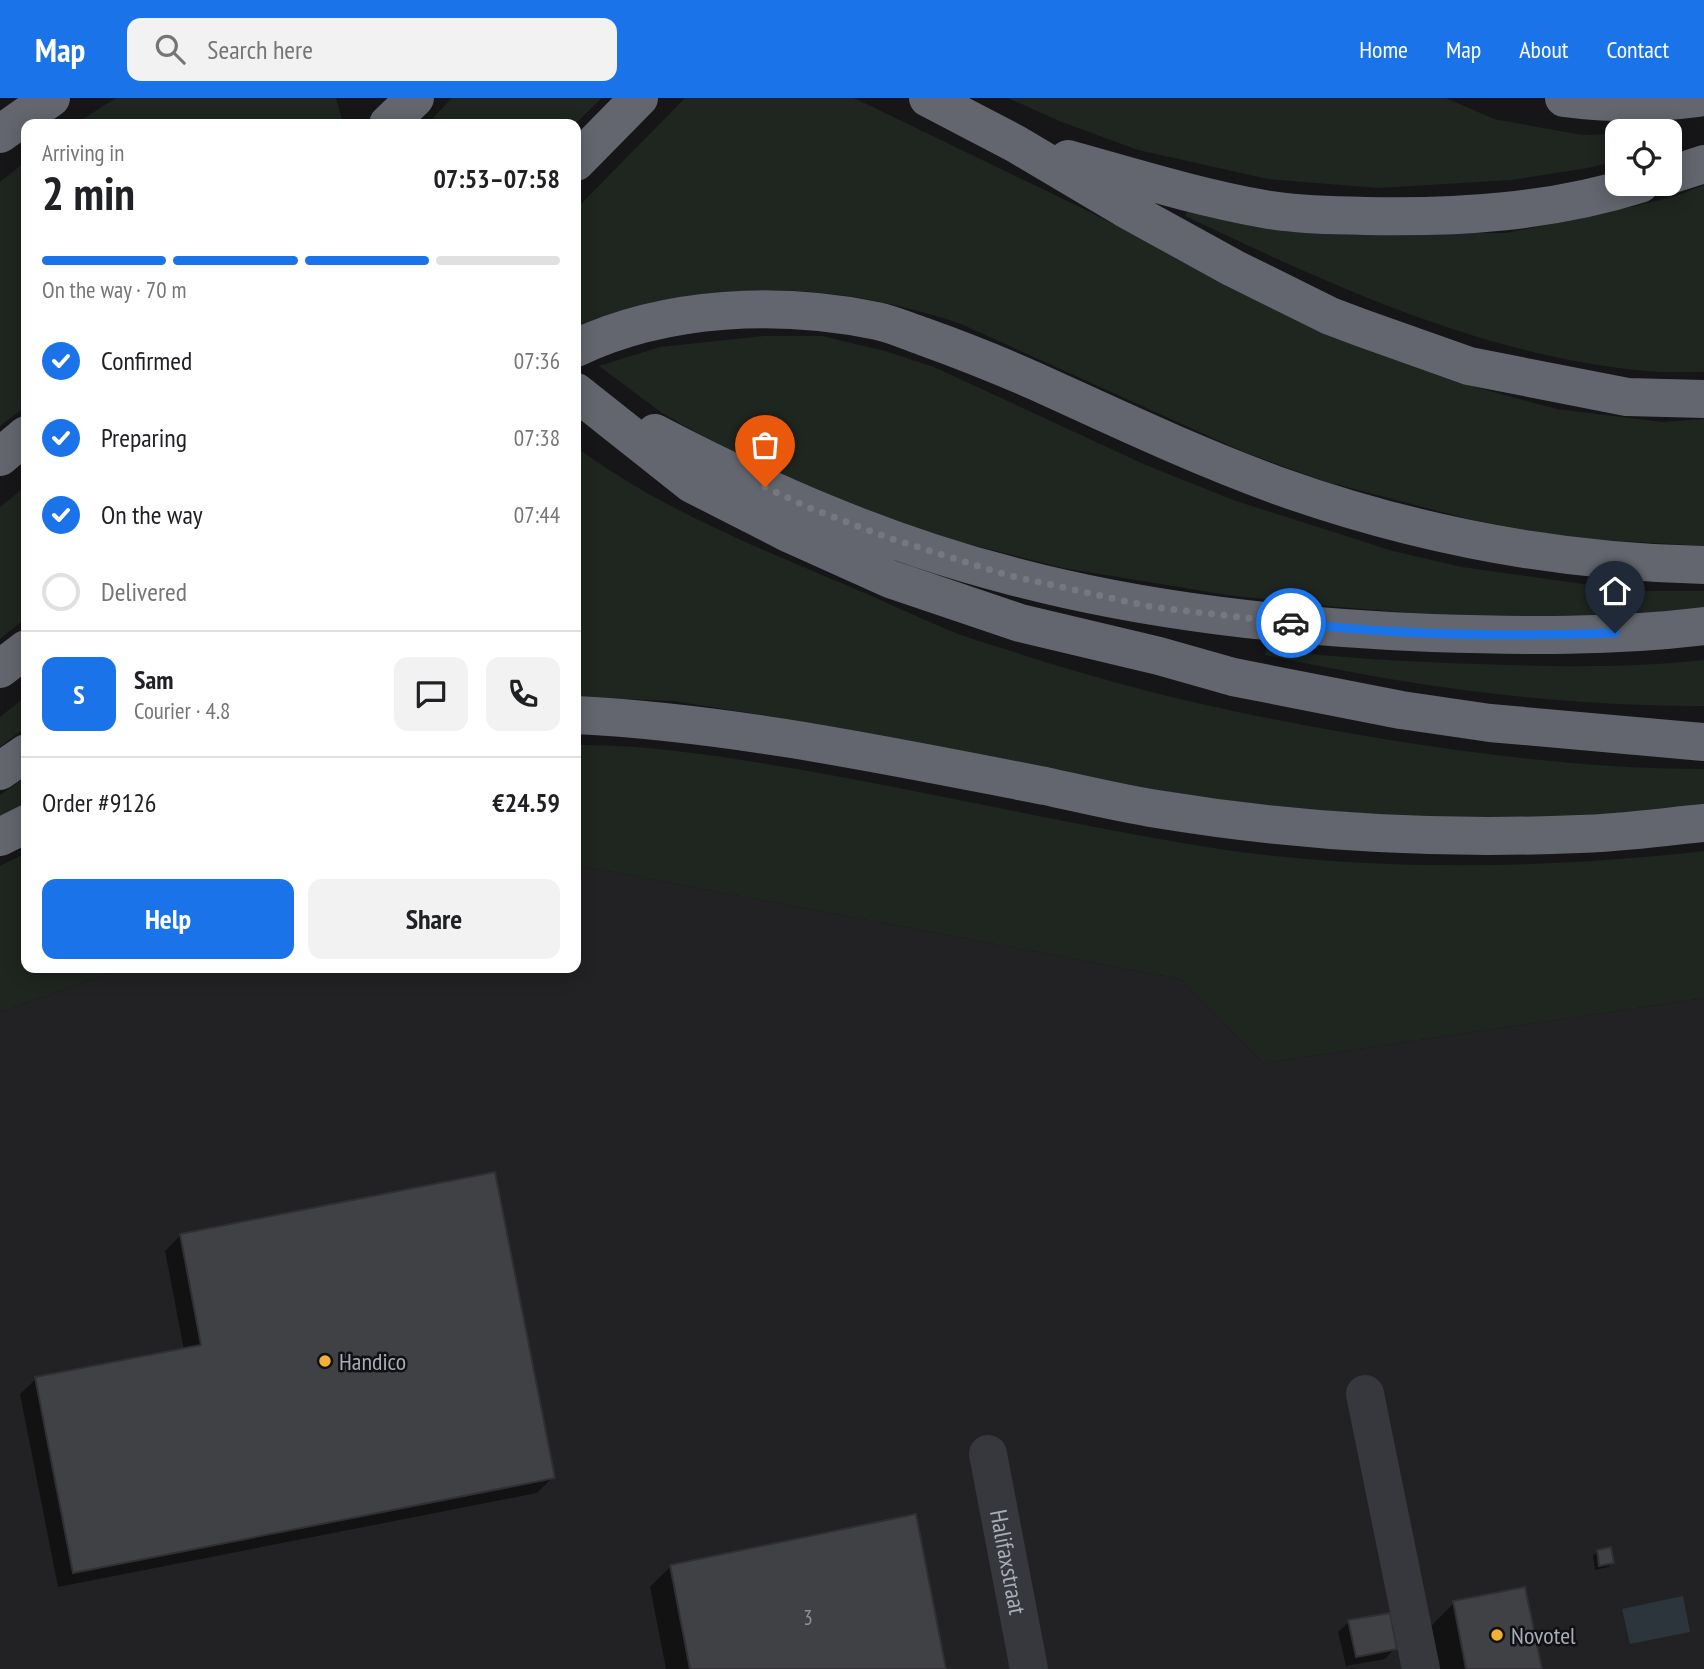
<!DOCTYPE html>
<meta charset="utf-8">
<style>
:root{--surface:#fff;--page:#f2f2f2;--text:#202124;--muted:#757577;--line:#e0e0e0;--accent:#1a73e8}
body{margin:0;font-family:"PT Sans Narrow",sans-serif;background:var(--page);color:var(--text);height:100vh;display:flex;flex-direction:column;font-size:26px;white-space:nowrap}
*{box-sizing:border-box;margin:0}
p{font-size:23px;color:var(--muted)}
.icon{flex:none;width:38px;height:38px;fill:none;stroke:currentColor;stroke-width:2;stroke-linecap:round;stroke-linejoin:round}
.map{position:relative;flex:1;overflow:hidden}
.drawer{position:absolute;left:21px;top:21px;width:560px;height:854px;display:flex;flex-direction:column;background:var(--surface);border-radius:14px;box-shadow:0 4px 18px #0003}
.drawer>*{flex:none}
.controls{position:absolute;left:1605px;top:21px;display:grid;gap:14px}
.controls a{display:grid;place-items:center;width:77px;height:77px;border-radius:14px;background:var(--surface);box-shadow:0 4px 18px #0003;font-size:35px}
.pin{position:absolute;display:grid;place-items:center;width:60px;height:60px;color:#fff;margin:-72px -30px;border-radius:50% 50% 50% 0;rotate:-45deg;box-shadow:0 0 7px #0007}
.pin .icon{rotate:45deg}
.courier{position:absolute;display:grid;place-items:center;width:70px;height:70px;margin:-35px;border:5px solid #1a73e8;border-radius:50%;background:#fff;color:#222;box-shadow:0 2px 9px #0007}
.headline em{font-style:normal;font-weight:700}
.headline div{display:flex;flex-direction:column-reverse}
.headline{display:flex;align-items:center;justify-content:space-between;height:119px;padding:0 21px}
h1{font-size:46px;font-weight:700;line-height:52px}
.bar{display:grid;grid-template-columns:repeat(4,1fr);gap:10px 7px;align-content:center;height:84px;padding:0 21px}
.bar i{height:9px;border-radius:5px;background:var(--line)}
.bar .active{background:var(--accent)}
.bar p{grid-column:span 4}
.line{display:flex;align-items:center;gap:18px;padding:0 21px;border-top:2px solid var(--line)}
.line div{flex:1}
.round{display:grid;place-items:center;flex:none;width:74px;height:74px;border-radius:14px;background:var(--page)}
ol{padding:0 21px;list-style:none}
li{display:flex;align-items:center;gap:21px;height:77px}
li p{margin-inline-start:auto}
li .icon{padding:7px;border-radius:50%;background:var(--accent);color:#fff;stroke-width:4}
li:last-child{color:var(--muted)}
li i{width:38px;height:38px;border:4px solid var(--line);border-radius:50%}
.action{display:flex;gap:14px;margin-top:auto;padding:14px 21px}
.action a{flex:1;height:80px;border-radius:14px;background:var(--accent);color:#fff;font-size:28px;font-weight:700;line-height:80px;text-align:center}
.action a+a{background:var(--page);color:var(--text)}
header{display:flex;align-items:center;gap:42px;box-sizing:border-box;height:98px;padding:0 35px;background:var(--accent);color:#fff}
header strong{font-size:33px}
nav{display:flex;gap:38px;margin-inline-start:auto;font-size:24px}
.search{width:490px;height:63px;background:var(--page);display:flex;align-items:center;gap:18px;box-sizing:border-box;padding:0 24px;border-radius:14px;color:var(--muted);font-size:26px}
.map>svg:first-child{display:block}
</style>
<header>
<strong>Map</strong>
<div class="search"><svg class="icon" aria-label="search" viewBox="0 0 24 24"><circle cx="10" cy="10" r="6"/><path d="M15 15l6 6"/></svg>Search here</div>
<nav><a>Home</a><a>Map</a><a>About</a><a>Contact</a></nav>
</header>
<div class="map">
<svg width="1704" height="1571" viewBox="0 0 1704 1571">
<rect width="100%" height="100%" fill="#161618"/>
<path fill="#222225" d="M576,767L1181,881L1263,965L1704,900V1571H0V914L124,870H576Z"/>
<path fill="#1e261f" d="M116,0H336L342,21L337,26H75Z
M452,0H602L575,26H427Z
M685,0H854L1088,113L1253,198L1464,286L1557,311L1662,324L1704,321V448L1570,440L1472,422L1324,383L1246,355L961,226C852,189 749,181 636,209C616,214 596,223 576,230V111Z
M1008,0H1446L1494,21L1582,37L1617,36V63L1588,70L1512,82L1378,90L1268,81L1138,52L1059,23Z
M26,63V308L0,328V84Z
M1704,87V274C1685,274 1665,275 1646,273C1483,258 1331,187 1185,118L1188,112L1332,135H1506L1606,115L1676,98Z
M764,238H822L885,253L934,269L1148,368L1236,403L1393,453L1462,469L1633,493H1704V511L1599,522L1461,519L1315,507L1227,497L1063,470L925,435L819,396L701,337L662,315L599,268L660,249Z
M576,349C657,409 753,448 846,487C885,503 922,522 961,537C983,545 1007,551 1029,559C1130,591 1232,615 1337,633C1458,654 1581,671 1704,671V710L1644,716L1442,722L1215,703L769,618L673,603L576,599Z
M26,388V520L0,541V409Z
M1266,551C1337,560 1408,564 1479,566C1554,569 1630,570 1704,562V608C1556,609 1409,588 1265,557Z
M26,598V629L0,649V619Z
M576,647C649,646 725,659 797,671C936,695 1074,728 1213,750C1367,774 1549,771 1704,753V900L1263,965L1181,881L576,767Z
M26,679V707L0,718V697Z
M26,755V870H124L0,914V768Z"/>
<path fill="#2c353c" d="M1683,1498L1690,1534L1630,1546L1622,1511Z"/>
<path fill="#0007" d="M180,1138L553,1379L537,1395L58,1489L20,1296L36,1281L184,1252L165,1153Z
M1597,1454L1612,1465L1608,1469L1595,1472L1593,1458Z
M671,1468L945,1571H666L650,1489Z
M1454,1505L1540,1571H1431L1424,1535Z
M1349,1524L1395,1550L1385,1561L1346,1568L1338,1534Z"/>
<path fill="#404145" stroke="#303034" stroke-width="2" d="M495,1074L555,1380L73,1475L35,1279L201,1247L180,1136Z
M916,1416L946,1571H690L670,1467Z
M1611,1449L1614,1465L1599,1468L1597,1452Z
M1525,1489L1542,1571H1466L1453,1503Z
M1390,1515L1397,1551L1356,1559L1348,1522Z"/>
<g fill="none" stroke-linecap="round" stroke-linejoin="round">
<g stroke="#37383d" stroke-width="38">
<path d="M1365,1296L1421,1571"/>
<path id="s1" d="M988,1356L1029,1571"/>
</g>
<path stroke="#63666e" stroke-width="38" d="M928,0L1016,46L1124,110L1233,170L1330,218L1362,230L1469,268L1627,299L1704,301
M1564,0C1609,6 1653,6 1698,0
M388,26L415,0
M0,36L51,0
M1068,61C1133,79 1197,99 1264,111C1297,117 1332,117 1365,118C1458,120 1552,114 1640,86
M576,64L639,0
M1670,77L1704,66
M576,250C667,207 779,203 877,223C892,226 907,233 922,238C961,252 999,267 1037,284C1116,320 1194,357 1276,387C1413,436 1559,464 1704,467
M576,294L692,386L790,436L890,481L1020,525L1159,558L1233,579L1401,612L1490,625L1704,644
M655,335C768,394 884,445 1008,477C1146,514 1290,529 1432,535C1523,538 1614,539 1704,528
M0,359L26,337
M0,571L26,551
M576,617C734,625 889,658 1045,688C1082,696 1119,705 1157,711C1296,734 1438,742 1579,736C1620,735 1662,729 1704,725
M0,673L26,655
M0,739L26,726"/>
</g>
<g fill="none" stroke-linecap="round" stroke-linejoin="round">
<path stroke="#757880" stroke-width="7" stroke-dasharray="0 12.6" d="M765,389L807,409L889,440L1007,477L1152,509L1291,525"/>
<path stroke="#1a73e8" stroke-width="9" d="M1291,525C1399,537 1507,539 1615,535"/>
</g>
<g fill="#f2b134" stroke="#111113" stroke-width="2.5">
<circle cx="325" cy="1263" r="7"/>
<circle cx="1497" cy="1537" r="7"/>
</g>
<g text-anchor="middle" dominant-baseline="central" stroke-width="5" stroke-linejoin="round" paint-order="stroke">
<g font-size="21" fill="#8e929b">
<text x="808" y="1519">3</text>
</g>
<g font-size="24" fill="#a8adb8" stroke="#111113" text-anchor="start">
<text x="339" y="1263">Handico</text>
<text x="1511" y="1537">Novotel</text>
</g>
<g font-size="24" fill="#a8adb8" stroke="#111113">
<text stroke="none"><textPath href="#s1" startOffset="110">Halifaxstraat</textPath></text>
</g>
</g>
</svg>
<div class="controls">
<a><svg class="icon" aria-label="locate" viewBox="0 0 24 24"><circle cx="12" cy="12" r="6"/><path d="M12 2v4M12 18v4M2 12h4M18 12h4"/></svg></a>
</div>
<div class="pin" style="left:765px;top:389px;background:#ea580c"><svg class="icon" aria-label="bag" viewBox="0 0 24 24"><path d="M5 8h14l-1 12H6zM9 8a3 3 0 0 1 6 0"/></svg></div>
<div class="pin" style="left:1615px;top:535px;background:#1f2937"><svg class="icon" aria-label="home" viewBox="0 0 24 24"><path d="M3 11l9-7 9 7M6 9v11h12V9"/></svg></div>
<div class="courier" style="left:1291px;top:525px"><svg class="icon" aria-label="car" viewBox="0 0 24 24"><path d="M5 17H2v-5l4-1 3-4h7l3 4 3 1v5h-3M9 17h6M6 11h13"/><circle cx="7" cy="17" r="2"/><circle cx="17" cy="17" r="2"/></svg></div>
<section class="drawer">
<div class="headline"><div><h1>2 min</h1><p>Arriving in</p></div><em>07:53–07:58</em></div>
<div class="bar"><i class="active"></i><i class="active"></i><i class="active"></i><i></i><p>On the way · 70 m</p></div>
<ol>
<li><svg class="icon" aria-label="check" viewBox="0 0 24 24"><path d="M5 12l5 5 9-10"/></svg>Confirmed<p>07:36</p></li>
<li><svg class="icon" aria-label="check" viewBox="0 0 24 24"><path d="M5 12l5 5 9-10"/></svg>Preparing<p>07:38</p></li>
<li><svg class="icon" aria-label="check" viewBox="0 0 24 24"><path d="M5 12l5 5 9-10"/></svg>On the way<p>07:44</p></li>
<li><i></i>Delivered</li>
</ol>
<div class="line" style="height:126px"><b class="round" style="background:var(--accent);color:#fff">S</b><div><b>Sam</b><p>Courier · 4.8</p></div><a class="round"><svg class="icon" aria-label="chat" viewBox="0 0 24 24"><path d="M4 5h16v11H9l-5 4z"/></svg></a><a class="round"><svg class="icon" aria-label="phone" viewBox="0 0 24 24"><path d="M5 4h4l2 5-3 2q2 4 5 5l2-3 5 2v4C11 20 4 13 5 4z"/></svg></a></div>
<div class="line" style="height:91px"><div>Order #9126</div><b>€24.59</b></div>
<div class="action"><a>Help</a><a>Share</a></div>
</section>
</div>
